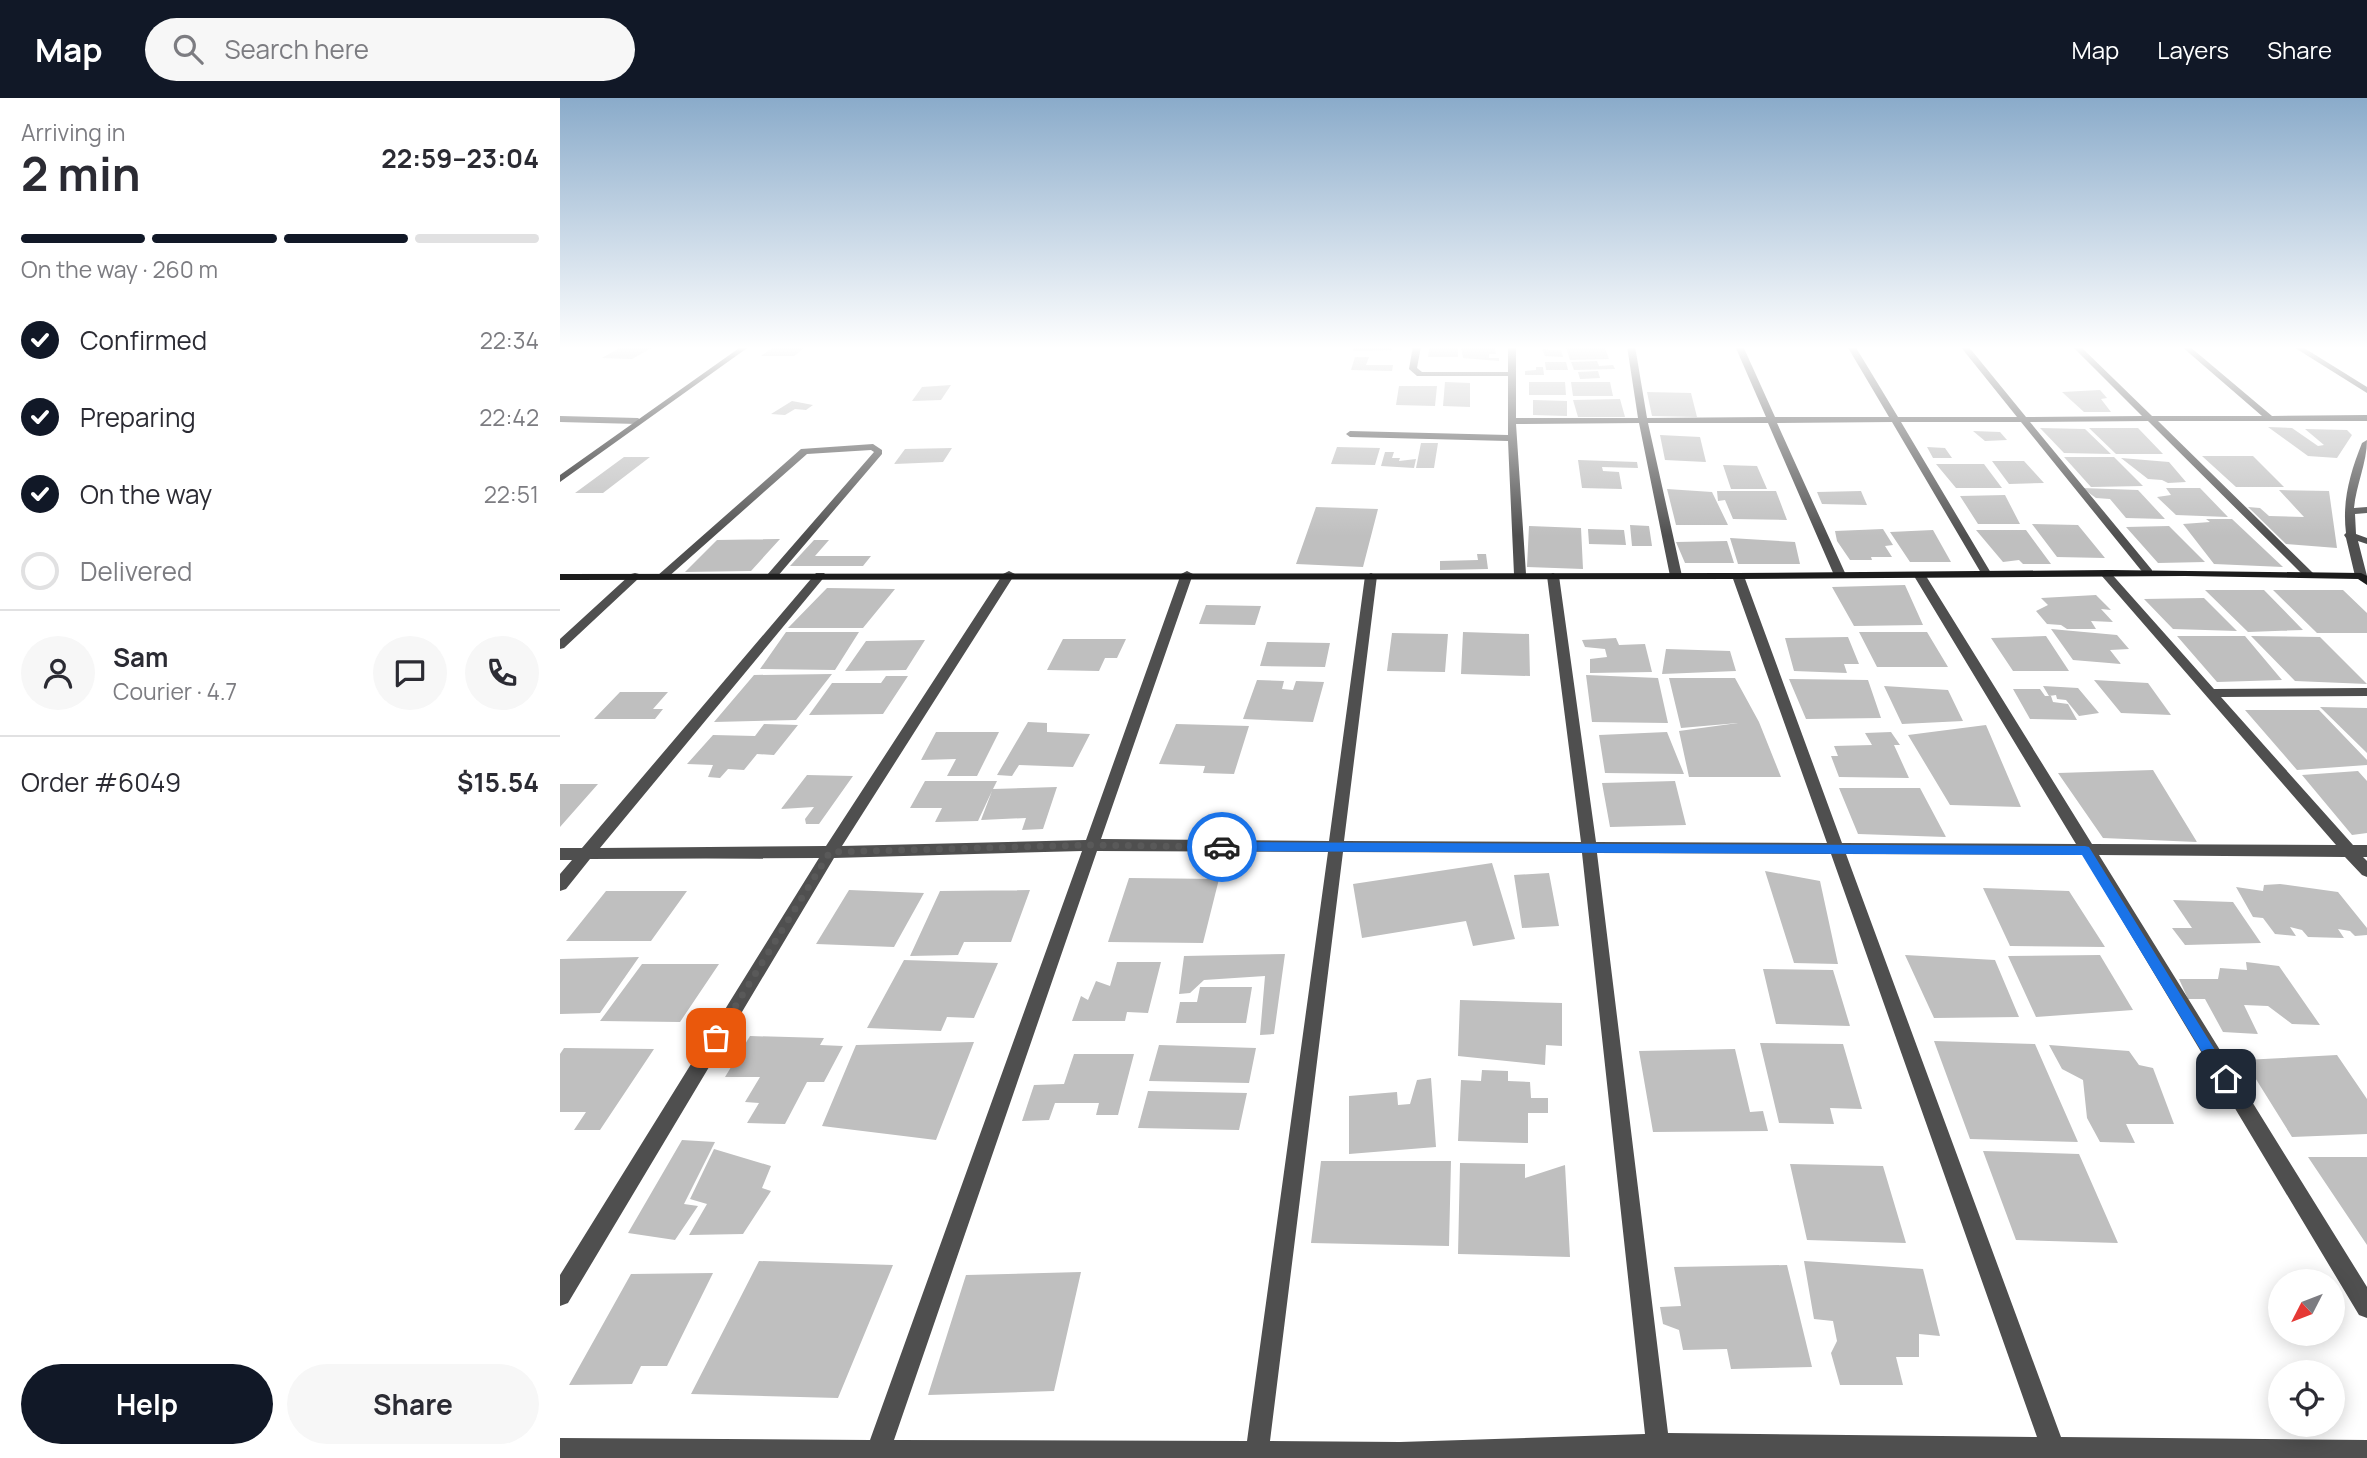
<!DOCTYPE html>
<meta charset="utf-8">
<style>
:root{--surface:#fff;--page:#f7f7f7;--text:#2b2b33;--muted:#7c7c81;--line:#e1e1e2;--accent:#111827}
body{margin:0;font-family:Manrope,sans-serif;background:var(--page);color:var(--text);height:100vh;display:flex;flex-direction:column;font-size:26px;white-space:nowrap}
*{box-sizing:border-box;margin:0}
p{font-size:23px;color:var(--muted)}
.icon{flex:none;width:38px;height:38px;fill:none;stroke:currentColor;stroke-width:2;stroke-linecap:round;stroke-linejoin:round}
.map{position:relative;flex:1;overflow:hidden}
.drawer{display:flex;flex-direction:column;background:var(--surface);width:560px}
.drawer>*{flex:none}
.needle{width:46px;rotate:228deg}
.buttons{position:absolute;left:1708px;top:1171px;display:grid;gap:14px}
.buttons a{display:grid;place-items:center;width:77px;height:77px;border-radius:50%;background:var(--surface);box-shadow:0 4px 18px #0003;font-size:35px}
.pin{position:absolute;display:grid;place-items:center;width:60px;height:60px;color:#fff;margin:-30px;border-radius:14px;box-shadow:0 4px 10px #0006}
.courier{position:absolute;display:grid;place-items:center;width:70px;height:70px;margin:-35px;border:5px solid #1a73e8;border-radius:50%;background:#fff;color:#222;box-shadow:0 2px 9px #0007}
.overview em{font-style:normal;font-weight:700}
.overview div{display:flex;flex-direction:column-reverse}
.overview{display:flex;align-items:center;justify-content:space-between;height:119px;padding:0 21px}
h1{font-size:46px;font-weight:700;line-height:52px}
.bar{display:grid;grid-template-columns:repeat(4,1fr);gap:10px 7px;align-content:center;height:84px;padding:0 21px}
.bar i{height:9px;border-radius:5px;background:var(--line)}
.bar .current{background:var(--accent)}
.bar p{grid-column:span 4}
.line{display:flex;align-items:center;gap:18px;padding:0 21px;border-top:2px solid var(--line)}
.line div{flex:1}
.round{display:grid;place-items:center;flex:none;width:74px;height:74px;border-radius:37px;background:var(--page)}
ol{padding:0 21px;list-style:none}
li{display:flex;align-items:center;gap:21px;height:77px}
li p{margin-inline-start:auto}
li .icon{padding:7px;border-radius:50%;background:var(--accent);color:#fff;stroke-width:4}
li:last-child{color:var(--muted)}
li i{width:38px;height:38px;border:4px solid var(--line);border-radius:50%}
.action{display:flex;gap:14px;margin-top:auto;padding:14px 21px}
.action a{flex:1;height:80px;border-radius:42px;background:var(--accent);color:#fff;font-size:28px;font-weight:700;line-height:80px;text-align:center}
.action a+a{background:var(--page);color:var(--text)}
header{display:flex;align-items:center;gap:42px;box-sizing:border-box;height:98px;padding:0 35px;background:var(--accent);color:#fff}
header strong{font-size:33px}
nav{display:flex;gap:38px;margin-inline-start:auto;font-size:24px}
.search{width:490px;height:63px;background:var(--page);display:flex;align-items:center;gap:18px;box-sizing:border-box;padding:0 24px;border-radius:38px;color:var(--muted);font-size:26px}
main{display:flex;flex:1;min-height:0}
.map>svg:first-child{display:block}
</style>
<header>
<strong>Map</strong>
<div class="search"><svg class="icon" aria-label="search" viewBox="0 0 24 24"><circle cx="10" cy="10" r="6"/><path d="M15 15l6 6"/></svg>Search here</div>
<nav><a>Map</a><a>Layers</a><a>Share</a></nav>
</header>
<main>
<section class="drawer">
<div class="overview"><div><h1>2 min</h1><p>Arriving in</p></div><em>22:59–23:04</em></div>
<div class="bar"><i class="current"></i><i class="current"></i><i class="current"></i><i></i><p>On the way · 260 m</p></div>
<ol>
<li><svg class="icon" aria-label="check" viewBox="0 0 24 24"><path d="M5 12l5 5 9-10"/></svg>Confirmed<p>22:34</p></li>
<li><svg class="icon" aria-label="check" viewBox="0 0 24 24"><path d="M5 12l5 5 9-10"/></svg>Preparing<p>22:42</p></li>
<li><svg class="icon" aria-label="check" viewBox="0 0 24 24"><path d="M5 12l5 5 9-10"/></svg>On the way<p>22:51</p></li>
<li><i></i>Delivered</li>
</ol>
<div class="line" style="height:126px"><a class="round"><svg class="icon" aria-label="person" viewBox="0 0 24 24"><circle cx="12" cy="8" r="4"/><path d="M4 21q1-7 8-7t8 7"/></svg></a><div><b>Sam</b><p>Courier · 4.7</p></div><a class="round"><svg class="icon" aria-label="chat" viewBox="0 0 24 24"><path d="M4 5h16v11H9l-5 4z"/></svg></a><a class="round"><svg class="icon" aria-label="phone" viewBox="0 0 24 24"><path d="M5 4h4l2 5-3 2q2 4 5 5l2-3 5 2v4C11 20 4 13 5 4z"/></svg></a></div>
<div class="line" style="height:91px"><div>Order #6049</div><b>$15.54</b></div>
<div class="action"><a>Help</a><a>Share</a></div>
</section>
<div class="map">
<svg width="1807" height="1360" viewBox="0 0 1807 1360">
<rect width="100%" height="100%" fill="#fff"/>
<path fill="#bfbfbf" d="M63,248L93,249L72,261L42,260Z
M215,248H247L234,258H201Z
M794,248H832V252L793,253Z
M870,248L898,249V259H868Z
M1044,248L1049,261L1010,262L1006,249Z
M935,249L936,256H929V260H939V263L903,260L901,250Z
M982,251L1001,252L1003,259L985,258Z
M795,259H809L806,267H833L832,273L791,272Z
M1037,263L1039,268L1053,267L1055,271L1014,272L1011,264Z
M985,264H1006L1008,272H986Z
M976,269H983L984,277H965V273L976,272Z
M1038,273L1040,280L1020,281L1018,274Z
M885,284L910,285V309L883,308Z
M969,284H1005L1006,297H969Z
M1011,284H1050L1053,298H1013Z
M391,287L381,302L352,303L362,289Z
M839,288H877L875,308L836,307Z
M1540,292L1547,300L1541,301L1551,314H1524L1502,294Z
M1087,294L1131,295L1137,319L1092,318Z
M1060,301L1065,319H1018L1013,302Z
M973,302L1007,303V318L973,317Z
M232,303L253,307L246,312L235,311L225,317L211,316Z
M1708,329L1732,330L1758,348L1764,347L1745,331L1787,332L1792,337L1777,360L1748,358Z
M1480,330L1525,331L1551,356L1504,355Z
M1529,330H1578L1603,356H1556Z
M1413,333L1440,334L1447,342L1425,343Z
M1100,337L1140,339L1146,364L1105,362Z
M861,345H878L874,370H856Z
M777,349L820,350L815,367L771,366Z
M1367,349L1385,350L1392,360H1373Z
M392,350L383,364L334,366L345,351Z
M825,354H834L832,360H840L839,363L856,361L854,370L821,368Z
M1642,358H1693L1724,389H1676Z
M64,359H90L43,395H15Z
M1504,359H1554L1583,388L1531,389Z
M1561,360L1609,364L1626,384L1608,385L1602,382L1588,381Z
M1018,362L1077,364L1078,370L1042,369L1043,373L1059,374L1062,391L1022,390Z
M1432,363H1464L1484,385L1449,386Z
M1376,366H1424L1442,390H1396Z
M1163,367L1197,368L1207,391H1171Z
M1522,390L1578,392L1605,421L1566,420L1550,401L1536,400Z
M1606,390H1640L1668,419L1616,417L1597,399L1611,397Z
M1107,391L1152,394L1168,427H1116Z
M1719,392L1769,393L1777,450L1726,446L1688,409L1700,410L1709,418L1744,419Z
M1157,393H1216L1227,422L1173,421L1165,402L1158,403Z
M1301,393L1307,407L1262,406L1257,394Z
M1445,397L1460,426H1418L1400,398Z
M756,409L818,411L803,469L736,466Z
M1646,421H1672L1723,469L1654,466L1623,426L1650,424Z
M1472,426L1518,427L1545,460L1497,459Z
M1070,427L1089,428L1092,448H1072Z
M969,428L1021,430L1023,471L967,469Z
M1609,428L1645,464L1598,465L1566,429Z
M1028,431L1064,432L1066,447L1029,446Z
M1323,431L1333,447L1325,448L1332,459H1311L1312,462H1290L1277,443L1275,433Z
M1373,432L1391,464H1350L1330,434Z
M1416,432H1466L1491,466H1463L1459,462L1443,464Z
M1170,440L1235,444L1240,466H1178Z
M220,441L191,473L125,474L157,442Z
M254,442H269L255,458H311L303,468H230Z
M1167,443L1174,465H1125L1116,444Z
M917,456H926L928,471L880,472V463L918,462Z
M1345,487L1363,527L1294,528L1272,489Z
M267,490L335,491L303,530H228Z
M1645,492H1704L1743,532L1688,534Z
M1713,492H1783L1807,515V535H1757Z
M1536,497L1551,512L1541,511L1553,524L1531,523L1536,531H1507L1501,527L1487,526L1476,513L1488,507L1481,500Z
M1644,500L1677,533L1613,531L1584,501Z
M646,507L701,508L695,527L639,526Z
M1491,531L1557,537L1569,551L1550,552L1561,566L1513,562Z
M226,534H299L275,572L200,571Z
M903,534L969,536L970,578L901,576Z
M1299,534H1367L1388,569H1317Z
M832,535L888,536L885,574L827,573Z
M1486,538L1509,573H1453L1431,540Z
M1617,538H1685L1722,582L1657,584Z
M1691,538L1760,539L1807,586L1735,583Z
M1288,539L1299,566H1284L1287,575L1234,573L1225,540Z
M1056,540L1059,547L1085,546L1092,574L1030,575V561L1047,559L1045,551L1025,549L1022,542Z
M503,541H566L557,560H545L539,573L487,572Z
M365,542L346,572L285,573L306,543Z
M707,544L770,545L765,569L700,568Z
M1106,551L1170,553L1176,573L1102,576Z
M272,576L236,622L154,624L194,577Z
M1026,577L1098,580L1108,625L1032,624Z
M326,578H348L323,616L249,617L272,585H321Z
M1109,580H1175L1199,624L1221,679H1129L1119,633L1178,625L1121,630Z
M1229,581L1308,582L1321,620L1246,621Z
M697,582L724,583L722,591L733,592L736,583L764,584L753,624L683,621Z
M1534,582L1588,585L1611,617L1561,615Z
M1324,588L1388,592L1403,623L1342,626Z
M1483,588L1518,590L1539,615L1519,618L1506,602L1497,601L1496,597L1489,598Z
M1453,591H1480L1485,598H1491L1493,604L1508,606L1517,622L1470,621Z
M60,594H108L93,611H103L95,621H34Z
M1760,609L1807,610V655Z
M1685,612H1759L1807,662V667L1737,672Z
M468,624L487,625V634L530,636L513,669L459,667L452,678L437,677Z
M204,626L238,627L214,657L197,656L184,672L168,671L160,680L148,679L153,667L127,666L153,637L195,638Z
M616,626L689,628L674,676L643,675L645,668L599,666Z
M1426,627L1461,709L1390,707L1348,637Z
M376,634H439L417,678H387L396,661L361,662Z
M1107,634L1124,676L1045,675L1039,637Z
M1331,634L1340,647H1334L1349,680L1279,679L1271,658H1278L1274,648L1312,647L1305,635Z
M1593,672L1637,744L1543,740L1498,675Z
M1798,673L1807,683V735L1792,737L1742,677Z
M247,677L293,678L259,726H246L245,721L254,709L221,711Z
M365,683H437L433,691L497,689L483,731L462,732L466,720L421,722L432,693L418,723L375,724L382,710H350Z
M1115,683L1126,727L1050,729L1042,685Z
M0,686H38L0,729Z
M1279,690H1360L1386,739L1298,736Z
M932,765L955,841L913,848L906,823L802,840L793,786Z
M1205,773L1260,783L1278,866L1234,865Z
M989,775L999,828L962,830L954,777Z
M569,780L659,781L643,845L548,844Z
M1720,786L1778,794L1807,830V837L1795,838L1790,833L1778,831L1784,840L1748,839L1742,832L1730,829L1736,838L1715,836L1703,820L1693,819L1676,789L1703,793L1704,787Z
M1423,790L1509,793L1545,849L1450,848Z
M289,792L364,795L334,849L256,846Z
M470,792L451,844H404L398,857L350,858L380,793Z
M46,793H127L91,843H6Z
M1613,802L1673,804L1701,845L1625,847L1612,830H1632Z
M725,856L714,936L700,937L705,878L644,882L630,895L619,896L624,858Z
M1345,857L1435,862L1459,919L1374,920Z
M1540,857L1573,912L1476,919L1448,858Z
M79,859L40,915L0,916V861Z
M344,862L438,865L414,920L387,919L381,933L307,930Z
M557,864H601L588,915L567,914L565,923H512L521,898L528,902L536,883L550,888Z
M1686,864L1719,868L1760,927L1732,926L1708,908L1684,907L1698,936L1663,934L1645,901H1628L1619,881H1658L1660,870L1687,872Z
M82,866H159L120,924L40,923Z
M1203,871L1273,872L1290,928L1216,926Z
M640,889H692L686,925H616L620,904H637Z
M900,902L1002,905V948L986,947L985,967L898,958Z
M190,938L264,940L260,947L283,948L264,984H247L225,1026L187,1025L199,1005L185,1004L200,979H165Z
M1374,943L1475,946L1518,1044L1410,1041Z
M414,944L376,1042L262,1028L296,947Z
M1200,945L1283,946L1302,1011L1270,1010L1274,1026L1219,1025Z
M599,947L696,950L689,985L589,983Z
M1489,947L1569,953L1579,967L1593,970L1614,1026H1566L1575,1045L1540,1044L1527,1020L1523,982L1502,971Z
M4,950L94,951L40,1032H14L26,1014H0V956Z
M1175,951L1190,1014L1203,1013L1208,1033L1093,1034L1079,953Z
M514,956H574L558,1017H536L539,1005H495L489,1022L462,1023L474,987L504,986Z
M1777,957L1807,1001V1036L1732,1039L1684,962Z
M922,972L948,973V983L970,984L971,1000H988V1015H968V1045L898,1043L901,982L921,983Z
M871,980L876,1049L789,1056V998L837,994L838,1007L850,1006L857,982Z
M588,993L687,995L679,1032L578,1030Z
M122,1042L155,1044L124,1106L138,1108L115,1142L68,1135Z
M154,1051L211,1068L202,1090L211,1093L183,1136L129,1137L147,1106L130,1101Z
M1423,1053L1519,1056L1558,1145L1456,1142Z
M1748,1059H1807V1147Z
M761,1063H891L889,1148L751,1145Z
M900,1065L965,1066V1080L1005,1067L1010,1159L898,1156Z
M1230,1066L1323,1068L1346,1145L1247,1142Z
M199,1163L333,1167L278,1300L131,1296Z
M1244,1163L1363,1171L1380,1238L1359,1236V1259H1336L1343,1287H1280L1271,1255L1277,1243L1273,1223L1254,1221Z
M1227,1167L1252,1269L1171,1271L1167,1251L1123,1252L1119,1232L1103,1226L1100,1209L1121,1208L1114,1169Z
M521,1174L494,1293L368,1297L406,1177Z
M153,1175L107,1268H81L72,1286L9,1287L71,1176Z"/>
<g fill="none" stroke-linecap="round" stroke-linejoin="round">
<path fill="#4f4f4f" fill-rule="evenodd" d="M853,248H861L857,270L862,274H948V248H956V320H1078L1067,248H1075L1087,320L1206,319L1175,248H1183L1215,319H1329L1287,248H1295L1338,319H1457L1400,248H1408L1466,319L1582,318L1512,248H1520L1592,318H1702L1621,248H1629L1712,318L1807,317V323H1598L1752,474L1754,476L1748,479L1744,478L1588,323L1470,324L1592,472V476H1584L1461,324H1341L1431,475L1426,478L1421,475L1332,324L1217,325L1286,477L1280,480L1274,477L1208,325H1088L1122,478L1116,481L1110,478L1079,325L956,326L966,476L960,479L954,476L948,343L790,339L786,336L790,333L948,337V278H857L849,271Z
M1732,248H1741L1807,289V295Z
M0,318L78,320L82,323L78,326L0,324Z
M1807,342C1807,365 1796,387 1794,410L1807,409V415L1795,416L1796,436L1807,440V446L1798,443L1807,478L1801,481L1795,478L1786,440L1784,437L1786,435C1782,403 1790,375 1802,345Z
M313,346L322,352V356L217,479H209L207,477L314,354L311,352L247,356L107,480H99L97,478L241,351Z
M1545,472L1549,473L1654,591L1807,590V598L1661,599L1793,747H1807V759H1803L1807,763V779L1802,777L1785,759L1539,757L1807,1189V1220L1799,1217L1523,757L1286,756L1501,1339L1807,1342V1360H0V1340L310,1342L522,753L274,760L8,1205L0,1208V1177L259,760L30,761L6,791L0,793V776L12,762H0V750H22L256,475H264L266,477L40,750L266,748L443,476L449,473L455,476L282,748L526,742L621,476L627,473L633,476L541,741L769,743L805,478L811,475L817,478L784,743L1021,744L987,478L993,475L999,478L1036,744L1267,745L1172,478L1178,475L1184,478L1282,745L1516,746L1354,478L1360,475L1366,478L1532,746L1776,747L1541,477L1540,475ZM537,753L768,754L687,1343L334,1342ZM783,754L1022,755L1085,1336L840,1344L710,1343ZM1037,755L1271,756L1477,1339L1108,1335Z
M75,475L79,476V480L4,550L0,551V541L71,476Z"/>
<path fill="#1c1c1c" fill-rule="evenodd" d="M182,248H190L0,384V377Z
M1550,472L1801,475L1807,478V487L1798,481L1625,478L1177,481L0,482V476L1177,475Z"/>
</g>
<linearGradient id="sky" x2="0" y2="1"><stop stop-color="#8aabca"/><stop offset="0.57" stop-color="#fff"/><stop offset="1" stop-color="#fff" stop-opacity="0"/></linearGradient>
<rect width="1807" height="438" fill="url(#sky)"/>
<path fill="#1a73e8" d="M662,744L1525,748L1529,749L1673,981L1671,985H1661L1522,757L662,753L656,749Z"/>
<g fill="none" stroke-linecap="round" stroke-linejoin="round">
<path stroke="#595959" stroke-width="7" stroke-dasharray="0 12.6" d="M156,940L270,754L531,747L662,749"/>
</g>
</svg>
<div class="buttons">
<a><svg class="needle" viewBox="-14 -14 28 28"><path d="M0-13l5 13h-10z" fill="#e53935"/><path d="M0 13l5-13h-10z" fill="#7c7c81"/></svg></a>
<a><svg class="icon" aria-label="locate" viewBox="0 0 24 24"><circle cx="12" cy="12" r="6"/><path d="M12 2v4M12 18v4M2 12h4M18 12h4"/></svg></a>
</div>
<div class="pin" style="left:156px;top:940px;background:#ea580c"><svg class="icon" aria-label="bag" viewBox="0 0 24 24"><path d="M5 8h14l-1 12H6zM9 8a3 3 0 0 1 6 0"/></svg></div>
<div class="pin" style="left:1666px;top:981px;background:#1f2937"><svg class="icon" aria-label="home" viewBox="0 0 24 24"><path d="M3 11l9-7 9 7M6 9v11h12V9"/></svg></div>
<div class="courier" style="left:662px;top:749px"><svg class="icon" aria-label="car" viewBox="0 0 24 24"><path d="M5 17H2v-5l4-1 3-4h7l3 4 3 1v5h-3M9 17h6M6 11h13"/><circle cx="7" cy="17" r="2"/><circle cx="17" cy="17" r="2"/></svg></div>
</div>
</main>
